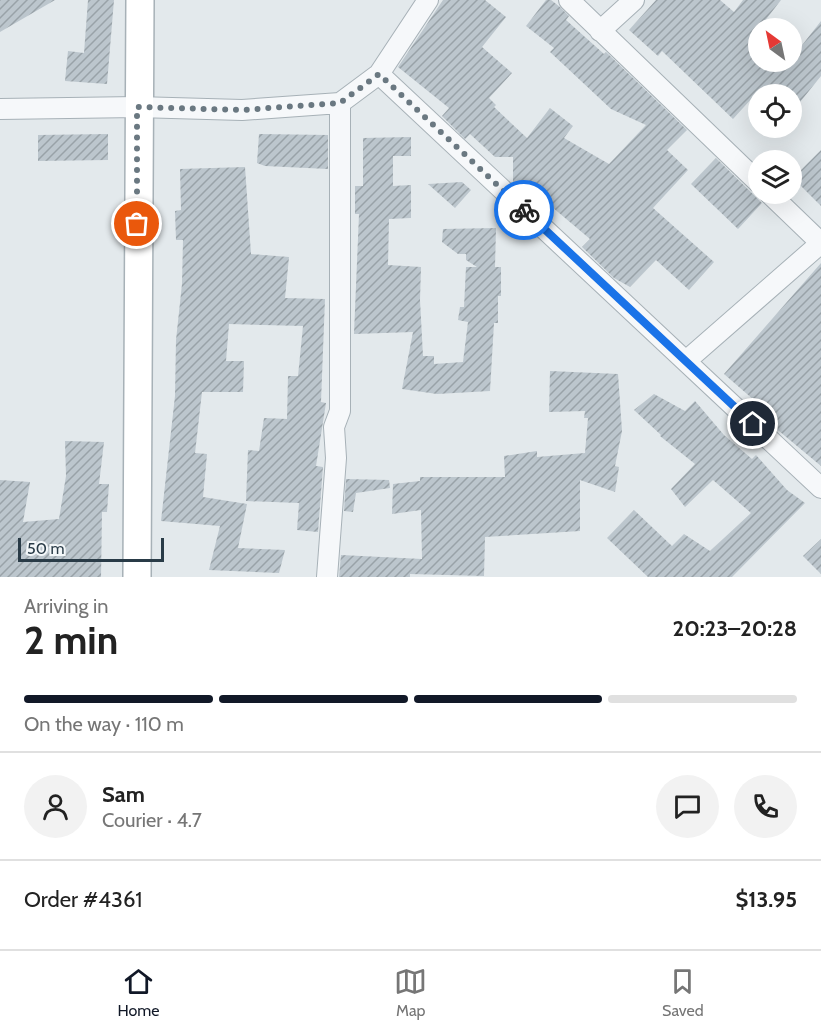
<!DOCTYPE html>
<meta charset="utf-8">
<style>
:root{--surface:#fff;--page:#f2f2f2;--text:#222;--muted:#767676;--line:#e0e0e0;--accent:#111827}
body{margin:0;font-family:Cabin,sans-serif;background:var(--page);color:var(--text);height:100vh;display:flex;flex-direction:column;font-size:22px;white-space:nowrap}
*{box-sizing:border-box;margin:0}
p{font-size:20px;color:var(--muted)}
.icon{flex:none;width:33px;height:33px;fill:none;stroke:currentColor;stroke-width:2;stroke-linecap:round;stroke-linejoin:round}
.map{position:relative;height:577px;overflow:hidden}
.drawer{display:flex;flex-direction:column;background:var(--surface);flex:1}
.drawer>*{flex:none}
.needle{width:39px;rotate:327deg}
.tools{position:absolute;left:748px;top:18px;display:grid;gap:12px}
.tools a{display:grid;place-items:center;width:54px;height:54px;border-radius:50%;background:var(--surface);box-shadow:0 6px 24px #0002;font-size:30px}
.scale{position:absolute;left:18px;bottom:15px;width:146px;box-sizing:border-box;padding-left:6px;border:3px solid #293b47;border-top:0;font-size:16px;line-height:21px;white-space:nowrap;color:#293b47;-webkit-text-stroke:4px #f3f7f9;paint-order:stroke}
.pin{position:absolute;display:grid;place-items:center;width:51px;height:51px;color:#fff;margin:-26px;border:3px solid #fff;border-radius:50%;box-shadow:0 2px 6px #0007}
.courier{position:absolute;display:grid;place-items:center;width:60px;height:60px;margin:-30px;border:4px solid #1a73e8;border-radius:50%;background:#fff;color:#222;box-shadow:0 2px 8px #0007}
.head em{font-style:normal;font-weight:800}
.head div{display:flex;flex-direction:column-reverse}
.head{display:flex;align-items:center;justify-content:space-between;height:102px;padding:0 24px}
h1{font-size:39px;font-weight:800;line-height:45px}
.bar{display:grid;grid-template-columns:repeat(4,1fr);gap:9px 6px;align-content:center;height:72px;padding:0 24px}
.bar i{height:8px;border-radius:4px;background:var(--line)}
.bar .active{background:var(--accent)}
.bar p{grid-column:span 4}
.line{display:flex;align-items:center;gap:15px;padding:0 24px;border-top:2px solid var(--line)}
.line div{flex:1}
.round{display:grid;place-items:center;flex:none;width:63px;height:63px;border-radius:32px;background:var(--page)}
.dock{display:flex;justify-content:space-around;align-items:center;height:84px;border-top:2px solid var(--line);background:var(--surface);font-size:16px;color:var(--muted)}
.dock a{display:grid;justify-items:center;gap:3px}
.dock .active{color:var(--accent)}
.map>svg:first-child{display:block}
</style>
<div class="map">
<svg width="821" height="577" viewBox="0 0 821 577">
<defs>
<pattern id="building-hatch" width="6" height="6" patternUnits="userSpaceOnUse" patternTransform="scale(1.5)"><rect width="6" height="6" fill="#bcc6cd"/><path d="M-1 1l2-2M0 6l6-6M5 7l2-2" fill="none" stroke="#99a2a8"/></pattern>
</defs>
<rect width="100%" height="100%" fill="#e3e9ec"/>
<path fill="url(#building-hatch)" d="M0,0H55L0,32Z
M88,0H114L107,84L65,81L68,51L84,53Z
M443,0H485L506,17L482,47L512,73L489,98L496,105L494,107L527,138L550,108L573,126L564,138L609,164L646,125L611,109L550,52L554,48L526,26L546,0H551L560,7L569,16L566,20L604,54L606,52L687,130L667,150L688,170L653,208L714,262L689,290L656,260L630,287L614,278L582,247L590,239L552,207L550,209L513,183V157H495L470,134L465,139L442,116L449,108L398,67Z
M656,0H720L734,12L743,0H781L757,31L759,33V62H792V58L821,21V76L792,112V94H759V102L753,97L733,119L662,51L658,56L629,30Z
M108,134V160L38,161V135Z
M259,134L328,135V169L265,166L257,163Z
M411,137V156H393V186L411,185V218L389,219L388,265L421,267L420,300L423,356H434V364L463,362L468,322L458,320L460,307H464L466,267H477L466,260V254H458L442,242L443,229L496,228L495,267H501V296H498V323H494L490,391L437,394L402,389L413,332L354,334L359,214H355V186H363V138Z
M821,150V206L793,178Z
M716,158L762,203L738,229L691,184Z
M245,167L251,254L289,257L285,298L325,299L321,402L326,403L316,466L323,467L318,532L297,530L299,503L246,501L248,450L259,451L264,418L287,419L288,376H298L303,326L229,324L226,361H244L243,392H202L195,453L207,454L203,497L247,504L238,548L285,550L279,573L209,570L220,526L161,521L175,396L176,340L182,284L183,240H176L175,211L181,210L180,169Z
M462,182L471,190L455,208L428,184Z
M821,263V466L773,426L778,421L724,374Z
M550,371L618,374L622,431L615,466L619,467L615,492L580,480V531L485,537L484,576L410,574V577H339L341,555L422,559L421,510L392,514L393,484L420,481V477H505L504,456L537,451V457L585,453L588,418H584L585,411L549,412Z
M654,394L685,411L695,401L724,435L752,459L756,455L787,490L805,503L732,577H648L607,538L634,510L672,546L684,534L710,551L751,513L713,480L685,507L671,489L695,464L660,436L661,435L634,410Z
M65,441L104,442L99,484H109L107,512H102L101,577H0V480L30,482L23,522L59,519L66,476Z
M346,479L389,480L390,488L356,493L353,512L344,511Z
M821,539V574L803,556Z"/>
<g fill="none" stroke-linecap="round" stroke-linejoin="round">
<defs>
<path id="street" d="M569,0L759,183
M600,31L634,0
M379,74L821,488
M0,109L137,107L242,110L340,103L379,74L428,0
M770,194L821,243
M686,361L821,243
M327,577L336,458L334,427L340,411V103"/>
<path id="secondary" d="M137,577L140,0"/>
</defs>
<use href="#street" stroke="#a7b1b7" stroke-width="22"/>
<use href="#secondary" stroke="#a7b1b7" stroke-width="30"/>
<use href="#street" stroke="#f6f8fa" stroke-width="20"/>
<use href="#secondary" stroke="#fff" stroke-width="27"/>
</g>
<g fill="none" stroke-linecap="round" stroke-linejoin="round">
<path stroke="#6a7881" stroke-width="6" stroke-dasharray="0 10.8" d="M137,224V107L242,110L340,103L379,74L524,210"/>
<path stroke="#1a73e8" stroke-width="8" d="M524,210L753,424"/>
</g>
</svg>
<div class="tools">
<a><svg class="needle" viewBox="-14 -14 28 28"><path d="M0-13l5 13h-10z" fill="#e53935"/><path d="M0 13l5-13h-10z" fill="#767676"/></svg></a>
<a><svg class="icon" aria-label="locate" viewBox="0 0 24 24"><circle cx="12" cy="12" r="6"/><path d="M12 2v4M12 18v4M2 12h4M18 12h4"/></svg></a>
<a><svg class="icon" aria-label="layers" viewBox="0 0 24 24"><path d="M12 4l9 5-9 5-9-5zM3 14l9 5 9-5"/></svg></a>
</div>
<div class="scale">50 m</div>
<div class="pin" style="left:137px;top:224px;background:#ea580c"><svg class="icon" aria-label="bag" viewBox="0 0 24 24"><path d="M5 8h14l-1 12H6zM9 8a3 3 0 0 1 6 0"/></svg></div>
<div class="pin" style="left:753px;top:424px;background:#1f2937"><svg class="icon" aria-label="home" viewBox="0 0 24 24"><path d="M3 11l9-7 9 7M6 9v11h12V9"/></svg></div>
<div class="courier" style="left:524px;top:210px"><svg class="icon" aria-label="bike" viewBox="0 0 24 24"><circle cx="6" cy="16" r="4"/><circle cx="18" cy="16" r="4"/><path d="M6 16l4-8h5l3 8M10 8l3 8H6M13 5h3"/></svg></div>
</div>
<section class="drawer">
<div class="head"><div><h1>2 min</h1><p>Arriving in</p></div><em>20:23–20:28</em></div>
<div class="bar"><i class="active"></i><i class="active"></i><i class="active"></i><i></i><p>On the way · 110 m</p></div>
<div class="line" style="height:108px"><a class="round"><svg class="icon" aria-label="person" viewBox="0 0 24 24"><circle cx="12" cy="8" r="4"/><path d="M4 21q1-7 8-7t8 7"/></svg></a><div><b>Sam</b><p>Courier · 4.7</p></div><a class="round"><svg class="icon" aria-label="chat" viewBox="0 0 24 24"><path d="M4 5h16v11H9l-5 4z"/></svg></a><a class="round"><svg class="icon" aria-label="phone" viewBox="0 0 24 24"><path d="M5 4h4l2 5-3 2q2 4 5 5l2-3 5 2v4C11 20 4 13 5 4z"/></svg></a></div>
<div class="line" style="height:78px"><div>Order #4361</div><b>$13.95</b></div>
</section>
<nav class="dock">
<a class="active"><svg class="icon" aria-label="home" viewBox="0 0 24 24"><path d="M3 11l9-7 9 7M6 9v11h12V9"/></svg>Home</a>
<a><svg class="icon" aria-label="map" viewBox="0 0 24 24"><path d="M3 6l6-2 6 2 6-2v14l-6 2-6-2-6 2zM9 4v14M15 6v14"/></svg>Map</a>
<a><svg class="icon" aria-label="saved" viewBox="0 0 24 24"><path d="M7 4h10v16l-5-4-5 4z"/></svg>Saved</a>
</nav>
